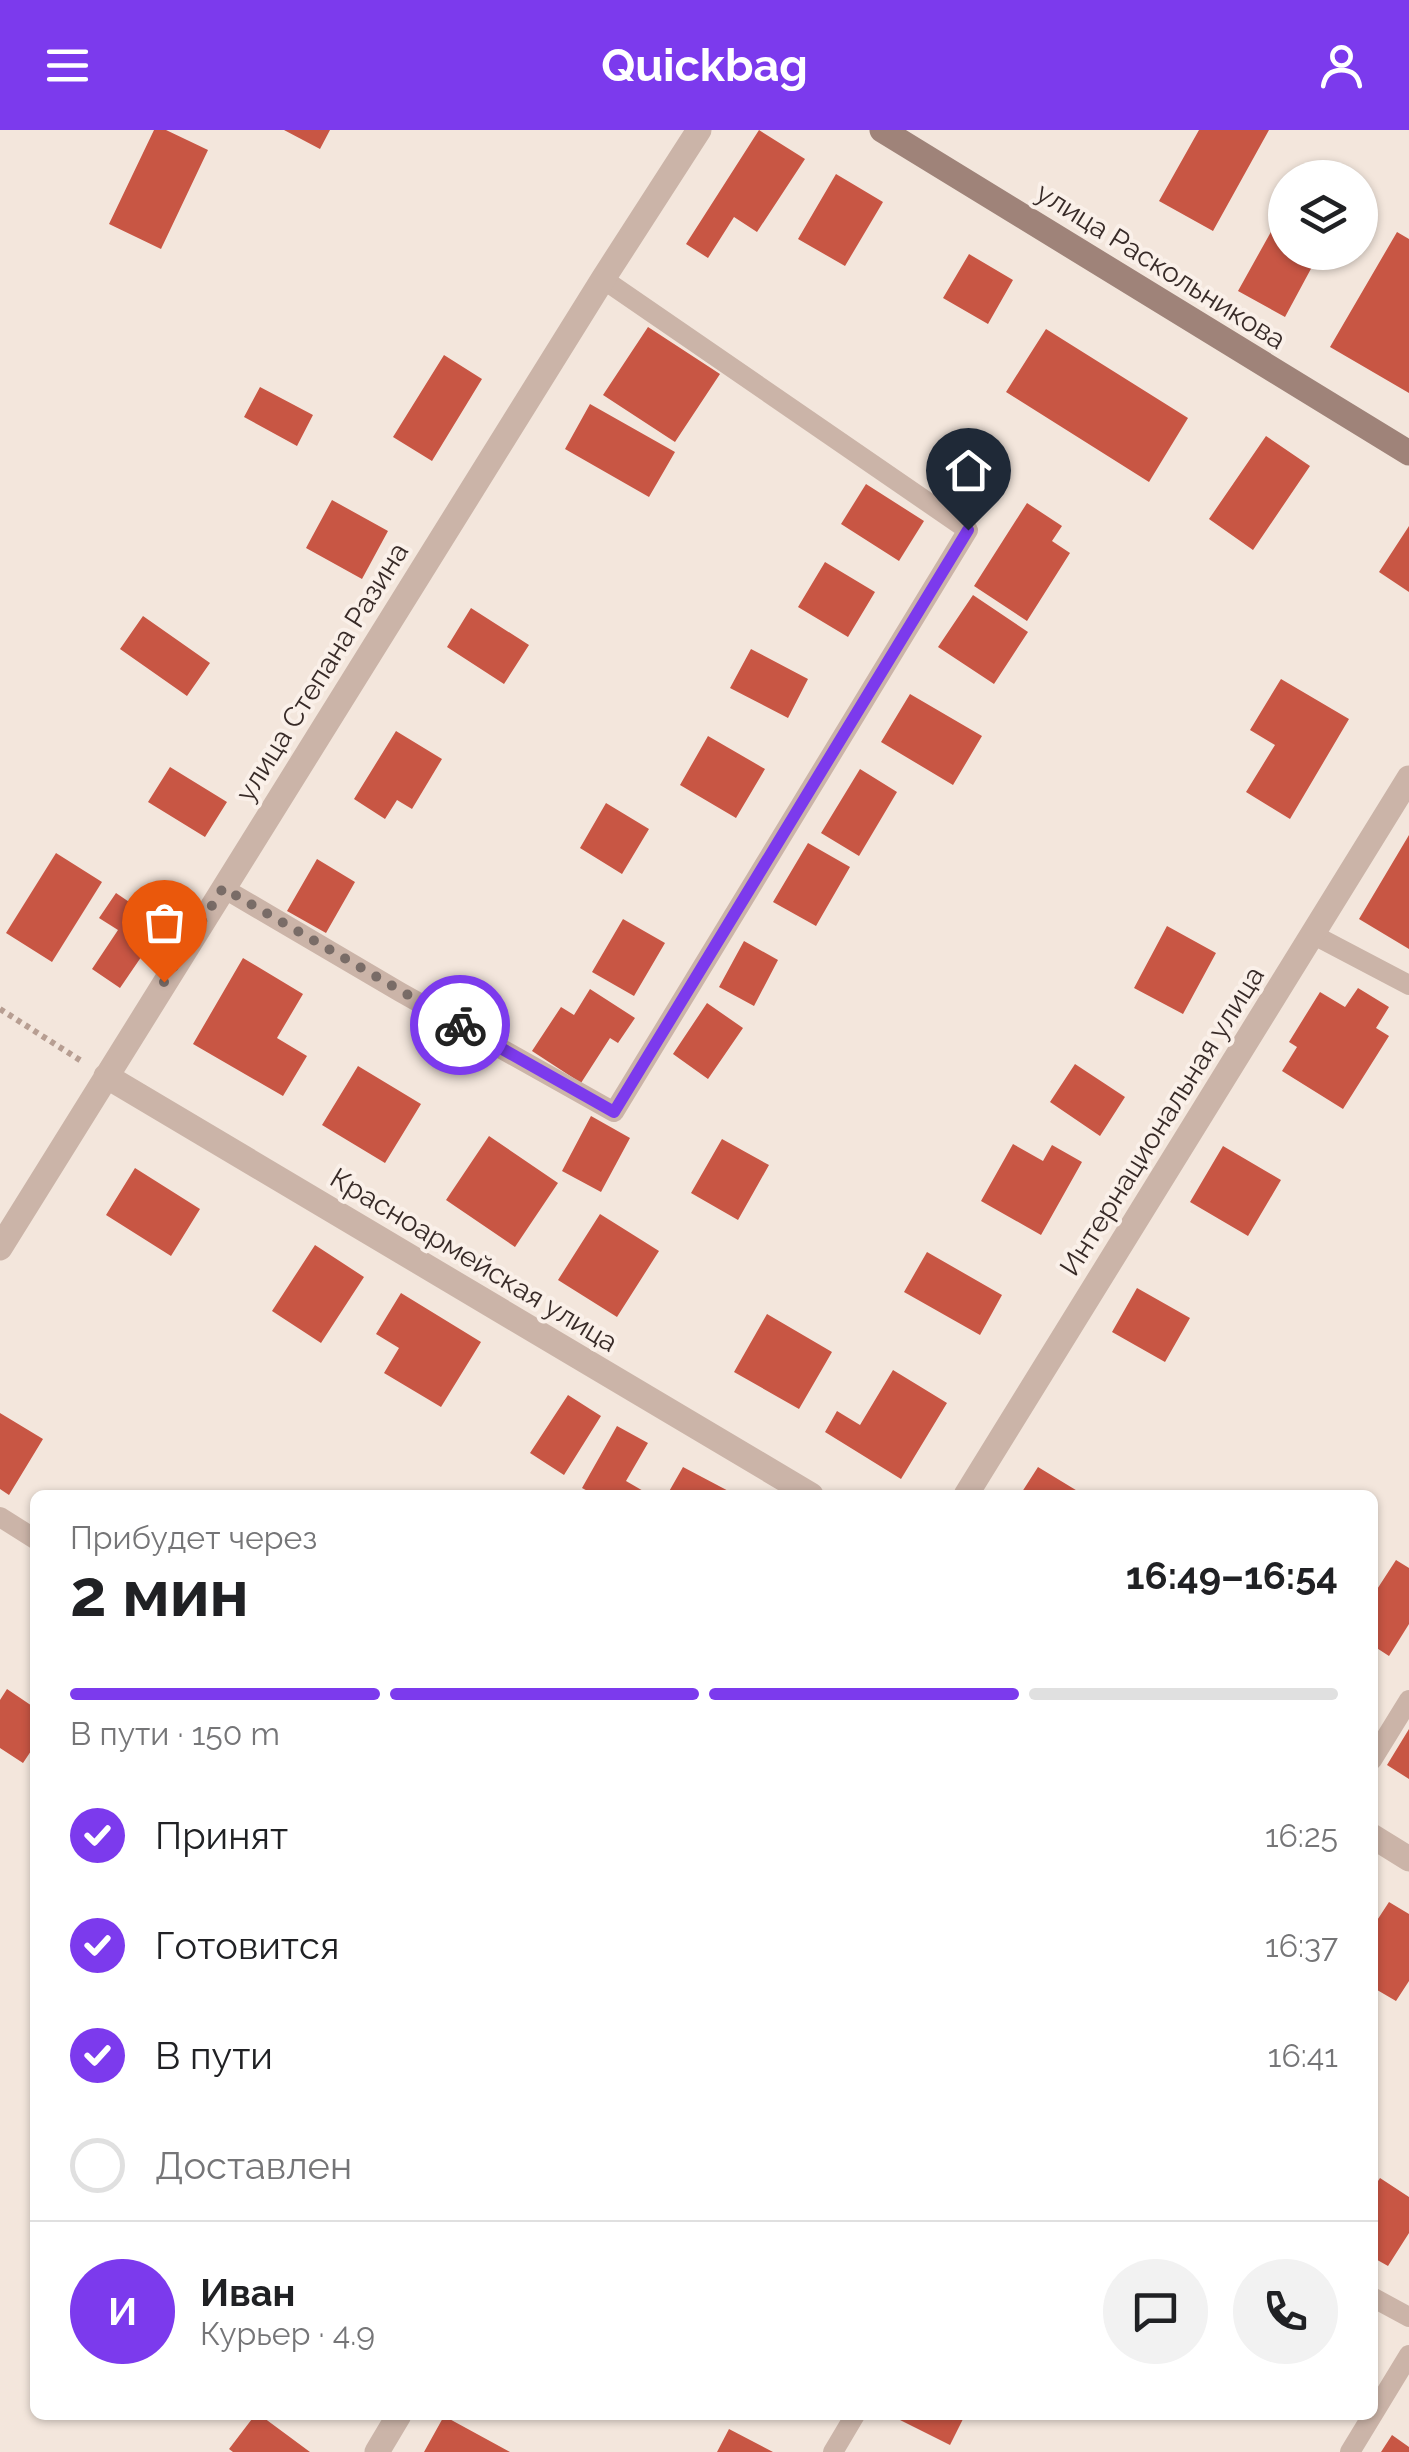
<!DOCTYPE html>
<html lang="ru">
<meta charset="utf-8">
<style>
:root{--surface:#fff;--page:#f2f2f2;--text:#202124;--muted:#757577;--line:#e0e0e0;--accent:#7c3aed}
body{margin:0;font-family:Raleway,sans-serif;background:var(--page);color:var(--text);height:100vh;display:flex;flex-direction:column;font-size:38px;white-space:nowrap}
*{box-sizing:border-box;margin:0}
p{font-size:32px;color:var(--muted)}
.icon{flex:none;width:55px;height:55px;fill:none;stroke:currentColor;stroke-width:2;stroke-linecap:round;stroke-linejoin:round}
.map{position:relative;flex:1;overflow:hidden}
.side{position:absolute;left:30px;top:1360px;width:1348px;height:930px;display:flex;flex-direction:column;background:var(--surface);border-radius:15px;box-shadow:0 2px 8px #0004}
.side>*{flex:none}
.controls{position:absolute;left:1268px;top:30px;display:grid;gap:20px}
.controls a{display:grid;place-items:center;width:110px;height:110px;border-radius:50%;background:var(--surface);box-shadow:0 2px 8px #0004;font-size:50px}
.pin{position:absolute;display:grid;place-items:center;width:85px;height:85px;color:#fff;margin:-102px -42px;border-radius:50% 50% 50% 0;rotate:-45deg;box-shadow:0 0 10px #0007}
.pin .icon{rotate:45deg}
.courier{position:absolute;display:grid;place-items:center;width:100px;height:100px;margin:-50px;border:8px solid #7c3aed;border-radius:50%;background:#fff;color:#222;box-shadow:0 2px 12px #0007}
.summary em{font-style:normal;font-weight:700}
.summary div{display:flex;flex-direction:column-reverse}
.summary{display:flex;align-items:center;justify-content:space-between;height:170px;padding:0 40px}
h1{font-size:65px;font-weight:700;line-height:75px}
.bar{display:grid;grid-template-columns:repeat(4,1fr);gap:15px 10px;align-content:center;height:120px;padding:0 40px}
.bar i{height:12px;border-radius:8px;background:var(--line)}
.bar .current{background:var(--accent)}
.bar p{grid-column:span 4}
.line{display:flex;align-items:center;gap:25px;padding:0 40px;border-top:2px solid var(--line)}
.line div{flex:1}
.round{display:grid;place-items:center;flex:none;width:105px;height:105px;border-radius:52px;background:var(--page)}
ol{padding:0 40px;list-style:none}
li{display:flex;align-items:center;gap:30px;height:110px}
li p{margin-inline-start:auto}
li .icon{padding:10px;border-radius:50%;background:var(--accent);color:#fff;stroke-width:4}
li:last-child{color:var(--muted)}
li i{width:55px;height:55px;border:5px solid var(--line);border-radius:50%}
header{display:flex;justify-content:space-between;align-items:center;height:130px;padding:0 40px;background:var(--accent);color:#fff;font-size:45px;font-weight:700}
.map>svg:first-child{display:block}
</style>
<header><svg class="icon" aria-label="menu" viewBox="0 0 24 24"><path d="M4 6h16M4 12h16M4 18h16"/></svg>Quickbag<svg class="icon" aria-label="person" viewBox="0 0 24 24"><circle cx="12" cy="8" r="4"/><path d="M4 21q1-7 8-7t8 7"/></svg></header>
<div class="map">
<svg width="1409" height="2322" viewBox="0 0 1409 2322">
<rect width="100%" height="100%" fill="#f3e6dc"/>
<path fill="#c85644" d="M154,0H166L208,20L161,119L109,94Z
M284,0H330L320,19Z
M759,0L805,29L757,102L734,87L708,128L686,114Z
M1199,0H1269L1213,101L1159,71Z
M836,44L883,72L845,136L798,109Z
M1282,82L1285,84V122H1320L1285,187L1238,161Z
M1397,102L1409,109V263L1330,217Z
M969,124L1013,150L988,194L943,168Z
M648,197L720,244L675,312L603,265Z
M1046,199L1188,288L1149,352L1006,262Z
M444,225L482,249L432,331L393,307Z
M260,257L313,285L297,316L244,287Z
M590,274L675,322L649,367L565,319Z
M1266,306L1310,336L1253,420L1209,389Z
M866,354L924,391L899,431L841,394Z
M332,370L388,401L362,449L306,418Z
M1027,373L1062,396L1052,411L1070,423L1027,491L974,456Z
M1409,396V462L1379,442Z
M825,432L875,462L848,507L798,477Z
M973,465L1028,502L994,554L938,517Z
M471,478L529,515L504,554L447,517Z
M143,486L210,533L187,566L120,519Z
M751,519L808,549L788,588L730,558Z
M1281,549L1349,589L1290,689L1246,662L1275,615L1250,600Z
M910,564L982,606L953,655L881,612Z
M396,601L442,629L412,679L397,670L385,689L354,669Z
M708,606L765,639L736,688L680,655Z
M170,637L227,672L205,707L148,672Z
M860,639L897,662L859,726L821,703Z
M606,673L649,699L622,744L580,718Z
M1409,705V819L1359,789Z
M808,713L850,737L816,796L773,772Z
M56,723L102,752L52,832L6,803Z
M317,729L355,752L326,803L287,781Z
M116,763L163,795L120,858L92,839L118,800L99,788Z
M623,789L665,813L634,866L592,842Z
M1167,796L1216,823L1183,884L1134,858Z
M744,811L778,830L754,876L719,857Z
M243,828L303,864L277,908L307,926L283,966L193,914Z
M1358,858L1389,877L1376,898L1389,906L1343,979L1282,941L1297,917L1289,912L1320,862L1345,877Z
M590,859L635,888L618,913L610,908L581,953L532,921L561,877L574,885Z
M707,873L743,898L708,949L673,924Z
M1075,934L1125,967L1100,1006L1050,972Z
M358,936L421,974L385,1033L322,995Z
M591,986L630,1008L601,1062L562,1041Z
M489,1006L558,1053L515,1117L446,1070Z
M722,1009L769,1035L738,1090L691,1063Z
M1013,1014L1043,1031L1052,1015L1082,1032L1041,1105L981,1071Z
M1223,1016L1281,1050L1248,1106L1190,1072Z
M135,1038L200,1079L171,1126L106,1085Z
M600,1084L659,1121L617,1187L558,1150Z
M315,1115L364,1147L321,1213L272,1181Z
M927,1122L1002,1165L980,1205L904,1162Z
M1137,1158L1190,1188L1165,1232L1112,1202Z
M401,1163L481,1212L441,1277L384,1243L399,1218L376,1204Z
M767,1184L832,1222L799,1279L734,1242Z
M893,1240L947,1273L901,1349L825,1302L837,1281L860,1295Z
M568,1265L601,1286L564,1345L530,1323Z
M0,1283L43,1309L9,1365L0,1359Z
M617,1296L648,1313L626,1351L645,1362L644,1365H595L582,1358Z
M683,1337L736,1365H667Z
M1038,1337L1084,1365H1020Z
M1396,1430L1409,1438V1494L1389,1526L1372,1515V1467Z
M7,1559L35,1578V1615L23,1633L0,1618V1570Z
M1409,1599V1649L1387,1635Z
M1389,1772L1409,1784V1851L1396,1871L1372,1857V1798Z
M1380,2048L1409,2067V2103L1388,2136L1372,2127V2060Z
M255,2285H260L310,2322H233L229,2319Z
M898,2285H965L950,2315L896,2288Z
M444,2286L510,2322H424Z
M729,2299L773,2322H717Z
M1392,2305L1409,2317V2322H1381Z"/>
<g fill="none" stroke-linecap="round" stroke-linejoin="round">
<path stroke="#b79e92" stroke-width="6" stroke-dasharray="5 5" stroke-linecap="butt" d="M0,879L83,932"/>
<path stroke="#cbb4a8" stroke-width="20" d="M223,758L400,862L614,982L968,400L603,149
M1312,804L1409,855
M0,1387L35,1409
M1372,1630L1409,1570
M1372,2167L1409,2187
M833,2322L855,2285
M1350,2322L1409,2225"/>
<path stroke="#cbb4a8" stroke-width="25" d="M106,946L811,1365
M0,1118L603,149L699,0
M966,1365L1409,648
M1372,1706L1409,1729
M377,2322L399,2285"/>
<path stroke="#9f8379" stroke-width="25" d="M882,0L1409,323"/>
</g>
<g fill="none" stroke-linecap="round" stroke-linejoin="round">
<path stroke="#796c67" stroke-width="10" stroke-dasharray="0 18" d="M164,852L223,758L460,895"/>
<path stroke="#7c3aed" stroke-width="12" d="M460,895L614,982L968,400"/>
</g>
<g text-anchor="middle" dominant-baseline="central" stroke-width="8" stroke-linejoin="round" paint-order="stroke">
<g font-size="28" fill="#382b28" stroke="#faf0e9">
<text transform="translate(1161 136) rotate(32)">улица Раскольникова</text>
<text transform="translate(322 542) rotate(-58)">улица Степана Разина</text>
<text transform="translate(1162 991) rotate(-58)">Интернациональная улица</text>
<text transform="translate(474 1130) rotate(31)">Красноармейская улица</text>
</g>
</g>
</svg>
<div class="controls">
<a><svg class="icon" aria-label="layers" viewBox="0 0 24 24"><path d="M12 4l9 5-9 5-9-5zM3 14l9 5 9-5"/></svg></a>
</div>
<div class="pin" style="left:164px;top:852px;background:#ea580c"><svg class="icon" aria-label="bag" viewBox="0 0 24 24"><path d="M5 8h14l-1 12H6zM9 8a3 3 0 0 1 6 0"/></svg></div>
<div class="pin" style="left:968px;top:400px;background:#1f2937"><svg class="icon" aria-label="home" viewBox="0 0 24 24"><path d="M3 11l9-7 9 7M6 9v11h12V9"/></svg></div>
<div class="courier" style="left:460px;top:895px"><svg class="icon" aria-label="bike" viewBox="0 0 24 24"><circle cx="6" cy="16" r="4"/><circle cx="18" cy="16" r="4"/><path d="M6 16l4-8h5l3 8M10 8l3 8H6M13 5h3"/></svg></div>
<section class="side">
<div class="summary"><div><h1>2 мин</h1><p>Прибудет через</p></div><em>16:49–16:54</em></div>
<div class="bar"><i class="current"></i><i class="current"></i><i class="current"></i><i></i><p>В пути · 150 m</p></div>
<ol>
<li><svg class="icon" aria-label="check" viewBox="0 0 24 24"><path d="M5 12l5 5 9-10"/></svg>Принят<p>16:25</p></li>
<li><svg class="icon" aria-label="check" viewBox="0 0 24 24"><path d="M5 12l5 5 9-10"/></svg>Готовится<p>16:37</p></li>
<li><svg class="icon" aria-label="check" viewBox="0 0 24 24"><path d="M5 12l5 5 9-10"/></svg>В пути<p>16:41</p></li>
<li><i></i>Доставлен</li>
</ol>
<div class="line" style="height:180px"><b class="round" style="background:var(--accent);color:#fff">И</b><div><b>Иван</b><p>Курьер · 4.9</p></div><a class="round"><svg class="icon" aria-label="chat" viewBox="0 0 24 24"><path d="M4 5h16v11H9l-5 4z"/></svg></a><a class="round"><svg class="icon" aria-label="phone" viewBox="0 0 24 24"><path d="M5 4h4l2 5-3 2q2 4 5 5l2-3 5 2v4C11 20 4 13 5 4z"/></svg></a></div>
</section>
</div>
